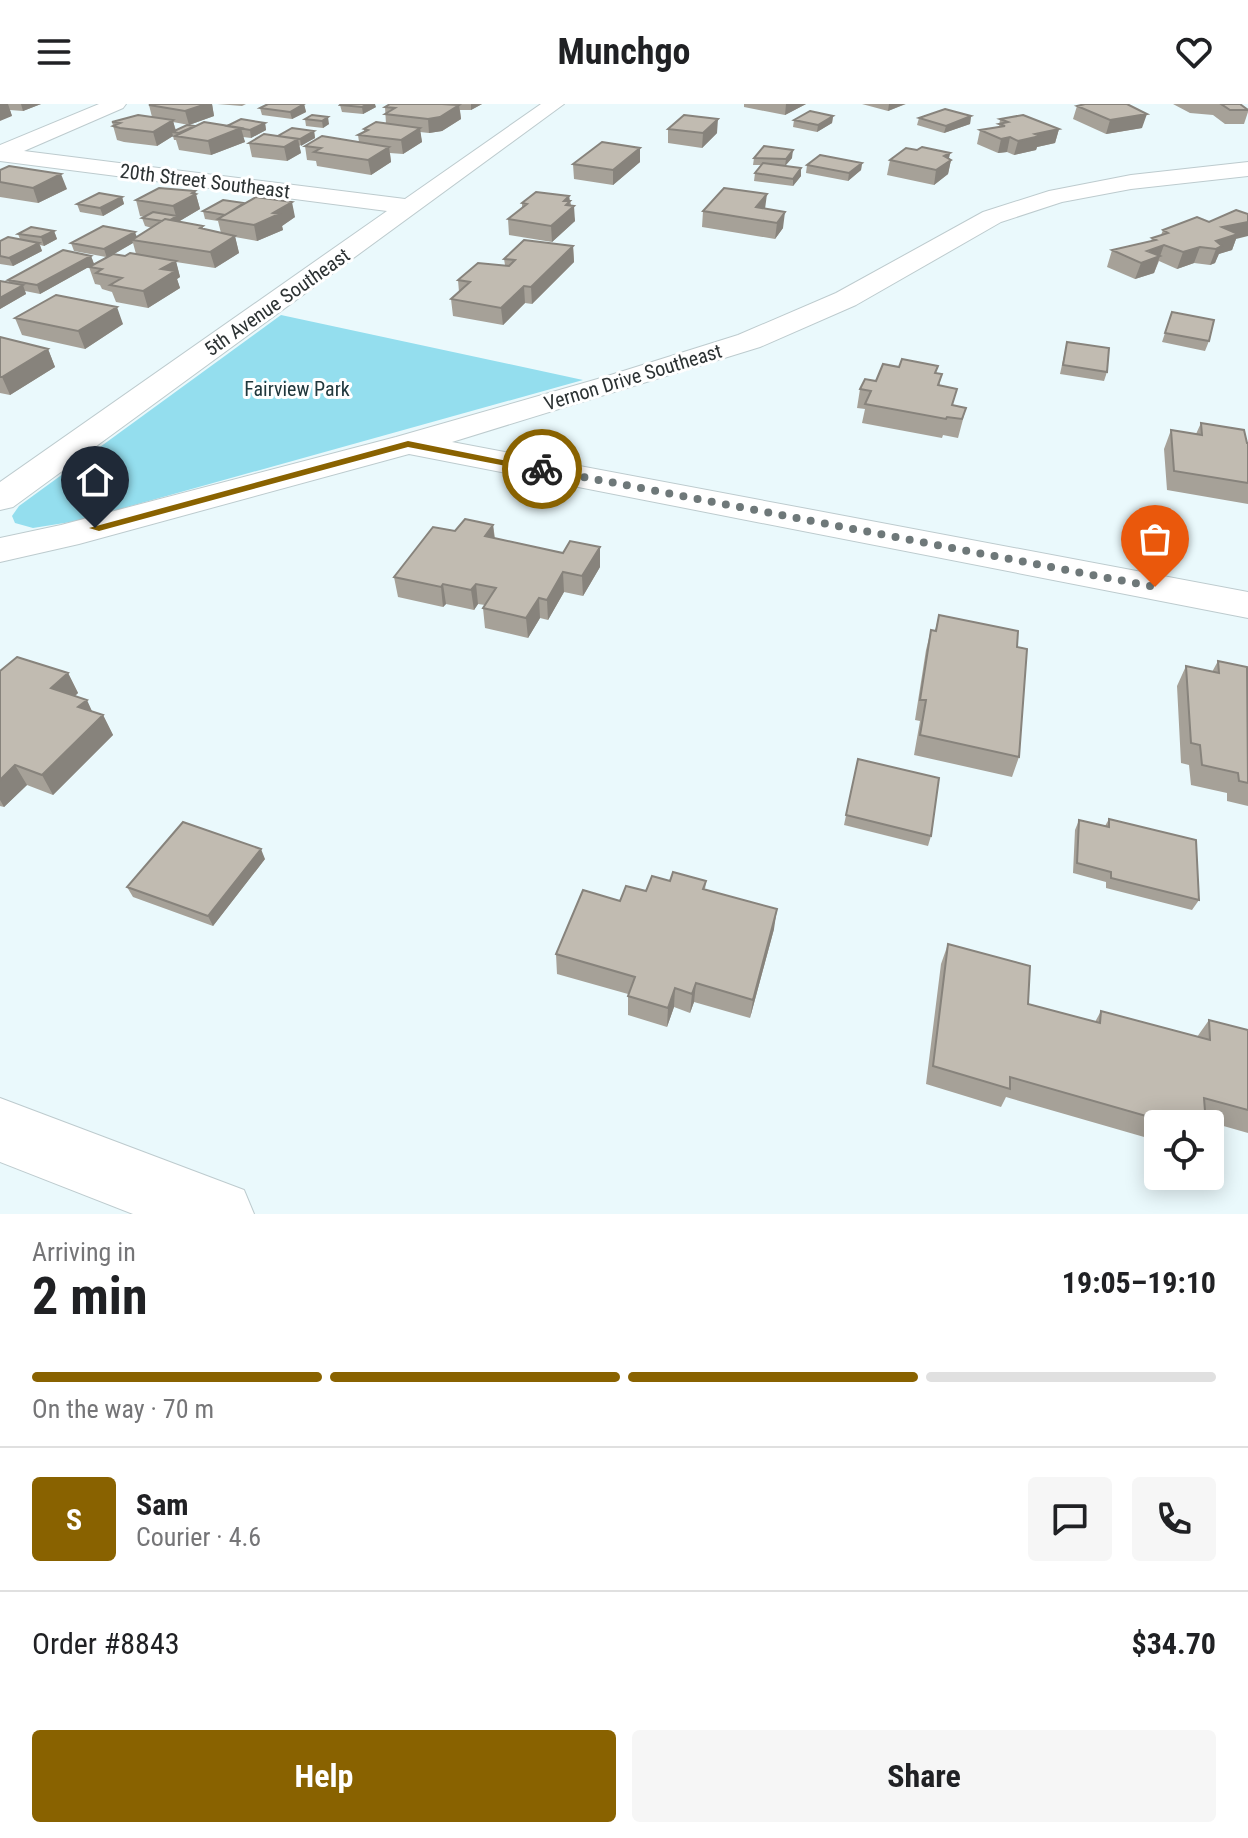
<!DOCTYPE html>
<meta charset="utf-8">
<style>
:root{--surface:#fff;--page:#f6f6f6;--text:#202124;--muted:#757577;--line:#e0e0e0;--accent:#896200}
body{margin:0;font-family:"Roboto Condensed",sans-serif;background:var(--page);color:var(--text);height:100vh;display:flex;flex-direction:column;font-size:30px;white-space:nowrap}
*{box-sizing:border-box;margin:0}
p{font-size:26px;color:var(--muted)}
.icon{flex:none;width:44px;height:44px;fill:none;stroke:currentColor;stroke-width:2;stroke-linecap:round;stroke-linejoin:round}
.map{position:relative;height:1110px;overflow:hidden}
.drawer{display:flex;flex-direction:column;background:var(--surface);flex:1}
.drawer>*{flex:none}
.tools{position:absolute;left:1144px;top:1006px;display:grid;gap:16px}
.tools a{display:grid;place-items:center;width:80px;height:80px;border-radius:8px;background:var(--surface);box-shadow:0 4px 20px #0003;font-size:40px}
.pin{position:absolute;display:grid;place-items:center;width:68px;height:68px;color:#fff;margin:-82px -34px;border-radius:50% 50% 50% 0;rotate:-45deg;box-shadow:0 0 8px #0007}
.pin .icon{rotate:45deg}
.courier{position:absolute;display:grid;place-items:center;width:80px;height:80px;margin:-40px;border:6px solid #896200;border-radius:50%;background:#fff;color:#222;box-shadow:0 2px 10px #0007}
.summary em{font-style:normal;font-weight:700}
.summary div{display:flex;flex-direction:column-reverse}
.summary{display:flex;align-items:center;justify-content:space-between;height:136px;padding:0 32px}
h1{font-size:52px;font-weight:700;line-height:60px}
.bar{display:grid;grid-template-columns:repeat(4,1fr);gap:12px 8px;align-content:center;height:96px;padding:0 32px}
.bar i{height:10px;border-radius:6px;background:var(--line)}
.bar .on{background:var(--accent)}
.bar p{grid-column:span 4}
.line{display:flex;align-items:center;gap:20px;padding:0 32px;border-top:2px solid var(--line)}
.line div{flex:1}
.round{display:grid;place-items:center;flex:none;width:84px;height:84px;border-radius:8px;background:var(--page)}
.button{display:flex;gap:16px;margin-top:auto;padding:16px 32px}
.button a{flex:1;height:92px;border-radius:8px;background:var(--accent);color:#fff;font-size:32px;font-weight:700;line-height:92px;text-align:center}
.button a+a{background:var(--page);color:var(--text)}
header{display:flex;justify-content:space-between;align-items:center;height:104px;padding:0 32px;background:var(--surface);font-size:36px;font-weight:700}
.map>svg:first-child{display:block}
</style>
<header><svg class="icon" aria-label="menu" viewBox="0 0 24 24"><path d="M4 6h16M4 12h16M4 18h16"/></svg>Munchgo<svg class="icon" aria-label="heart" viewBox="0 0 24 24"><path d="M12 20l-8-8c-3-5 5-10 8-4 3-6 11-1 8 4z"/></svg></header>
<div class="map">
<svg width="1248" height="1110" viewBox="0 0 1248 1110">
<rect width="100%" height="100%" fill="#eaf9fc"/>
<path fill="#94deee" d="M281,211L583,276L77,417L33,424L15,419L12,412L19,402Z"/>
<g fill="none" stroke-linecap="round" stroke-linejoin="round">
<defs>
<path id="minor" d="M99,0H126L123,4L24,47L405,95L541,0H564L13,403L0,406V378L387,107L0,57V41Z
M1248,58V72L1131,85L1062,98L1001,118L856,201L760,243L452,338L1248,488V514L409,350L79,440L0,458V434L61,421L396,333L601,274L738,231L836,189L983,108L1049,87L1131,71Z"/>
<path id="secondary" d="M0,994L244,1086L254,1110H133L0,1058Z"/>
</defs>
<use href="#minor" stroke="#bdcbce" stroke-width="2"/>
<use href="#secondary" stroke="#bdcbce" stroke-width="2"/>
<use href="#minor" fill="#fff" fill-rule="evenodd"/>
<use href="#secondary" fill="#fff" fill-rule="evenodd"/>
</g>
<path fill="#a6a198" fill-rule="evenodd" d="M0,0H41L23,7L10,6L12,12Z
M152,0H212L214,12L189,21L173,18L176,26L195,22H227L265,19L266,26L251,34L243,33L245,38L211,51L179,46L176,36H174L173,32L157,42L124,38L117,36L112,18L152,13L149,1Z
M217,0H246L242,2Z
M304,0L306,8L292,15L262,11L260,4Z
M390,0H482L471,6H460L461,15L442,27L429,29L420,28L422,38L403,50L390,49L391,58L371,71L317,62L316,57L307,56L305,42L359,38L358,31L364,28V25L386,20L385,3Z
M744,0H806L785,11L744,3Z
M862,0H906L888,7Z
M1173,0H1240L1248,5V8L1244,20H1225L1213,11L1190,9Z
M340,1L376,3L363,10L342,8Z
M1077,2L1142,24L1106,30L1073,15Z
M312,11L329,20L323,24L306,22L305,15Z
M833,12L832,19L817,28L793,23L794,16Z
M971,12L970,20L944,29L917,21L919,14Z
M1000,15L1059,25L1055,39L1037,43L1036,46L1014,51L1007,48L998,49L977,40L980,26L999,23Z
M668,25L717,29L702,44L668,39Z
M314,27L315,34L299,42L301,49L287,57L252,53L249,39L278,32Z
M917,46L950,49L949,54L951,56L948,70L934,81L887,71L890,56Z
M754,54H792L785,62L801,64V72L793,82L754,77L755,69L762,61H753Z
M640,58L613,81L574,75L573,60Z
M862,59L861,66L848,77L806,69L807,61Z
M0,66L67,85L38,99L0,93Z
M195,87L200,105L178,118L203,122V125L221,129L218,117L205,115L203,107L295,113L282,122L283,126L257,137L235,133L239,149L215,164L176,158L180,173L177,175L180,184L148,204L116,198L112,188L102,185L100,181L95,180L89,163L106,153L74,147L71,139L137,133L152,124L145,122L142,114L145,113L140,112L136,96ZM133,139L136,150L125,152L114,150Z
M569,92L575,117L552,138L509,131L508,115L522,104V99Z
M122,93L124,100L103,112L80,108L77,100Z
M765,104L783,124L775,135L702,123L703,107Z
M1163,126L1236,135L1232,146L1218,150L1215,159L1210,161L1194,159L1177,165L1159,157L1154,169L1135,175L1107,163L1112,146L1151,137L1152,134L1161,131Z
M54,127L57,135L44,142L40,141L42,147L13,162L0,160V137L20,135L18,130Z
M573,142L574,158L532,200L525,199L503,221L453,212L451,195L459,188L458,176L505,161L504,155Z
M91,152L94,160L40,190L25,187L26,190L0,205V177L9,178L8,176Z
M1172,208L1209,237L1205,247L1162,238Z
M15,214L123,220L85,245L22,231Z
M0,233L48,245L55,263L10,291L0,289Z
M1067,238L1107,268L1104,277L1060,270Z
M936,270H942L939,282L953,301L966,304L958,334L943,331L942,334L862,319L865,305L857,304L860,285L876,277Z
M1201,319L1248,339V400L1167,386L1164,345L1171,326L1196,330Z
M493,421L495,434L563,449L600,443V463L583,492L564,488L548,516L540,514L528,534L485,524L483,504L485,501L478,500L474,506L446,500L443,503L398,493L394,473L455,427Z
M939,511L1017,543L1019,653L1012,673L914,651L920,617L915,616L926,546L931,526L935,527Z
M1218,557L1248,571V702L1227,697V689L1191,681L1189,661L1181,659L1177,582L1186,562L1212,568Z
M0,567L68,569L78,589L75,592L92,608L103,611L113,631L53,691L27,681L4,703L0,702Z
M858,655L931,732L928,742L844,721Z
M1109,715L1199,796L1192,806L1106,784V778L1073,769L1075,726L1079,716L1105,722Z
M265,755L213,822L133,793L127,783Z
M670,777H706L705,786L774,825L750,914L694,898L690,909L674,903L667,923L628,911V890L557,870L556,850L620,797Z
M948,840L1028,900L1095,918L1101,907L1197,933L1209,916L1248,926V1029L1206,1017V1020H1158V1037L1006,993L1001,1003L926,980L941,860Z"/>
<path fill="#87837c" d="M0,0H8L12,12L0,17Z
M21,0H41L23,7Z
M206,0H212L214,12L189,21L185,7Z
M304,0L306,8L292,15L290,8Z
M368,0H375L376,3L363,10L362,3Z
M471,0H482L471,6Z
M786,0H806L785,11Z
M889,0H905L888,7Z
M459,1L461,15L442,27L429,29L428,15Z
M1147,10L1142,24L1106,30L1110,16Z
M833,12L832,19L817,28L818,21Z
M971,12L970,20L944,29L946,22Z
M328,13L329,20L323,24L322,17Z
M718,15L717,29L702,44L703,29Z
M173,16L176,29L172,28L173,32L157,42L153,28Z
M265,19L266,26L251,34L250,26Z
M241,24L245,38L211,51L208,37Z
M420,24L422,38L403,50L401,36Z
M1059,25L1055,39L1037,43L1036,46L1014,51L1018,37L1035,30Z
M314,27L315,34L301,42L300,35Z
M1010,33L1007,48L998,49L1001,35Z
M298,35L301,49L287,57L284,43Z
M389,43L391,58L371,71L368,56Z
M640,44V58L613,81V66Z
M793,46L792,54L785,62L786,55Z
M950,49L948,58L951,56L948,70L934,81L936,66L944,52Z
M862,59L861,66L848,77L849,69Z
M801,64V72L793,82V75Z
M61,70L67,85L38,99L33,84Z
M195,87L200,105L178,118H166L176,112L173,102Z
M767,90L765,105L756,103Z
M569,92L570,106L574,102L575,117L552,138L551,122L564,97Z
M122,93L124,100L103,112L100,104Z
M292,98L295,113L282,122L283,126L257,137L254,121Z
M785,108L783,124L775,135L777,119Z
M1248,118V132L1236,135L1232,146L1219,150L1215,159L1210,161L1216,145H1214L1222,123Z
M54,127L57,135L44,142L41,133Z
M135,128L138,136H132L133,139L107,154L104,145Z
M235,132L239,149L215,164L210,148Z
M39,139L42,147L13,162L9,154Z
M1164,141L1154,169L1135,175L1141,159L1147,147Z
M573,142L574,158L532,200L531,183Z
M1200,143L1194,159L1177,165L1183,148Z
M91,152L94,160L40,190L37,181Z
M176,157L180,173L177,175L180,184L148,204L143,187L161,165Z
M23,181L26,190L0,205V194Z
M524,182L525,199L503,221L501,204Z
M117,203L123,220L85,245L78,227Z
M48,245L55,263L10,291L2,273Z
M493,421L495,441L485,432Z
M600,443V463L583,492L582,472Z
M563,468L564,488L548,516L547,496Z
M443,480L446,500L443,503L441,483Z
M476,480L478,500L474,506L471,486Z
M539,494L540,514L528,534L526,514Z
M68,569L78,589L61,604L51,584Z
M87,596L96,616L78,603Z
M103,611L113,631L53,691L42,671Z
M15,661L27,681L4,703L0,696V676Z
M261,745L265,755L213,822L208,812Z
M777,805L774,825L750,914L753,896Z
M696,879L694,898L690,909L692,890Z
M675,884L674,903L667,923L668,904Z"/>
<path fill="#c1bbb1" stroke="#87837c" stroke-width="2" d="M152,0H206L185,7L149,1Z
M268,0H304L290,8L260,4Z
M341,0H368L362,3L340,1Z
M390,0H442L459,1L440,13L428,15L385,10L395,4L385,3Z
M1085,0H1127L1147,10L1110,16L1077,2Z
M1221,0H1240L1248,6H1230Z
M945,5L971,12L946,22L919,14Z
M810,7L833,12L818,21L794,16Z
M138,11L173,16L153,28L120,24L113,22L120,19L112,18Z
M312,11L328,13L322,17L305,15Z
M684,11L718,15L703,29L668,25Z
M1023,11L1059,25L1035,30L1040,32L1018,37L1010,33L1001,35L980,26L1005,22L999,20L1008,18L1000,15Z
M241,15L265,19L250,26L227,22Z
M204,18L241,24L208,37L175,32Z
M376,18L420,24L401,36L358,31L368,26L364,25Z
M187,21L195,22L179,29L172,28Z
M292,24L314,27L300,35L278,32Z
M264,30L298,35L284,43L249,39Z
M322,32L389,43L368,56L314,48L321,44L305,42Z
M602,38L640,44L613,66L573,60Z
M764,42L793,46L786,55L754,54Z
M922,43L950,49L944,52L951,56L936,66L890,56L906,44L917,46Z
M820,51L862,59L849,69L807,61Z
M763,59L801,64L793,75L755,69Z
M9,62L61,70L33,84L0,78V66Z
M159,84L195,87L192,89L196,90L173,102L136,96Z
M724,84L767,90L756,103L785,108L777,119L703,107Z
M536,88L569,92L564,97H570L566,101L574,102L551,122L508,115L527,100L522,99Z
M99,89L122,93L100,104L77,100Z
M256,93L292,98L273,109L279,110L254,121L218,115Z
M223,96L244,99L225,111L203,107Z
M1236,106L1248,110V118L1222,123L1238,130L1216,137L1222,142L1216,145L1200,143L1183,148L1164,141L1147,147L1160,152L1141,159L1112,146L1156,136L1152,134L1168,129L1163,126L1197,113L1209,118Z
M153,108L177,112L170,116L165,115L162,117L142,114Z
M165,115L203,122L200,124L235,132L210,148L132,136Z
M103,122L135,128L104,145L71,139Z
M31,123L54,127L41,133L18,130Z
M8,133L39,139L9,154L0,152V137Z
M524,136L573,142L531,183L524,182L501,204L451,195L470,178L458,176L478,159L509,162L515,156L504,155Z
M63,146L91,152L37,181L8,176Z
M130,149L176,157L161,165L175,167L143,187L110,181L122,174L96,169L102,165L89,163L113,150L125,152Z
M0,177L23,181L0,194Z
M56,191L117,203L78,227L15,214Z
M1172,208L1214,216L1209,237L1165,229Z
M0,233L48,245L2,273H0Z
M1067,238L1109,244L1107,268L1063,261Z
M902,255L938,262L935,269L942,270L938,281L957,285L952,301L966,304L962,315L947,313L946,315L865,300L871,287L860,285L865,275L876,277L883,260L899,263Z
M1201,319L1244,326L1247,339H1248V379L1174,367L1171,326L1202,331Z
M465,415L493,421L485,432L563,449L570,437L600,443L582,472L563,468L547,496L539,494L526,514L483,504L496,484L476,480L471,486L443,480L441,483L394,473L433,423L455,427Z
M939,511L1018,527L1017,543L1027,545L1019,653L920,631L926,596H920L931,526L936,527Z
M17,553L68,569L51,584L87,596L78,603L103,611L42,671L15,661L0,676V567Z
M1218,557L1247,563L1248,679L1239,677L1238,669L1202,661L1200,641L1191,639L1186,562L1219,569Z
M858,655L939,674L931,732L846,711Z
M1109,715L1196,736L1199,796L1111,774V768L1077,759L1079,716L1109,723Z
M183,718L261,745L208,812L127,783Z
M673,768L706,777L703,785L777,805L753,896L696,879L692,890L675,884L668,904L628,892L635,873L556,850L583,786L620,797L626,782L646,787L652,772L670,777Z
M948,840L1030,862L1028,900L1100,919L1101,907L1210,936L1209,916L1248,926V1006L1204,994L1206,1020H1174L1010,973V985L933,962Z"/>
<path fill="#896200" d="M408,337L547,365L542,369L408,343L99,427L89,424Z"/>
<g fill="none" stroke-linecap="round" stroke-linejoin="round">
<path stroke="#6e7879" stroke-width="8" stroke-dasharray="0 14.4" d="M542,365L1155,483"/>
</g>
<g text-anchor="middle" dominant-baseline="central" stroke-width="6" stroke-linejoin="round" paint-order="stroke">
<g font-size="20" fill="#2c3233" stroke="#fff">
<text transform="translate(205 77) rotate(7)">20th Street Southeast</text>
<text transform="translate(277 198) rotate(-35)">5th Avenue Southeast</text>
<text transform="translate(633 273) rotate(-17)">Vernon Drive Southeast</text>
</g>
<g font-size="20" fill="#21383d" stroke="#fff">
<text x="297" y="285">Fairview Park</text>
</g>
</g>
</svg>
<div class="tools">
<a><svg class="icon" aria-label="locate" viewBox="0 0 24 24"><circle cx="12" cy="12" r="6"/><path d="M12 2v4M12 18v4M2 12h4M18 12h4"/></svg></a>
</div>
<div class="pin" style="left:1155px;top:483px;background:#ea580c"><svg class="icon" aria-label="bag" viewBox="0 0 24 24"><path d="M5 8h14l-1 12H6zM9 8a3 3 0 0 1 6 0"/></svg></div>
<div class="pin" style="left:95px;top:424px;background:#1f2937"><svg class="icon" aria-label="home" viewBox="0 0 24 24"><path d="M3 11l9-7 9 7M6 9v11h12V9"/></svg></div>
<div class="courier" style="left:542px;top:365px"><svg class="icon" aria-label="bike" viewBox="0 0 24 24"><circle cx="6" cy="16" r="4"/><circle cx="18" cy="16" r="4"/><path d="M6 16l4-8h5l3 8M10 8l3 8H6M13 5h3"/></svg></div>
</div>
<section class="drawer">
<div class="summary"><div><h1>2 min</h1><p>Arriving in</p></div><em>19:05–19:10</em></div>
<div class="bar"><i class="on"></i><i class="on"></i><i class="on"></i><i></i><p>On the way · 70 m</p></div>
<div class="line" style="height:144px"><b class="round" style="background:var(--accent);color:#fff">S</b><div><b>Sam</b><p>Courier · 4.6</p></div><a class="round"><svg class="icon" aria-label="chat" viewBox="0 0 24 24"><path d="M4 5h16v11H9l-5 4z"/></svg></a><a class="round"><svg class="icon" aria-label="phone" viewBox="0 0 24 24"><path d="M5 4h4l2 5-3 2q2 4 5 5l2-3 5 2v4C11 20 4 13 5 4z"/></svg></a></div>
<div class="line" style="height:104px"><div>Order #8843</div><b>$34.70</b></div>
<div class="button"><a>Help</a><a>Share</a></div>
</section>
